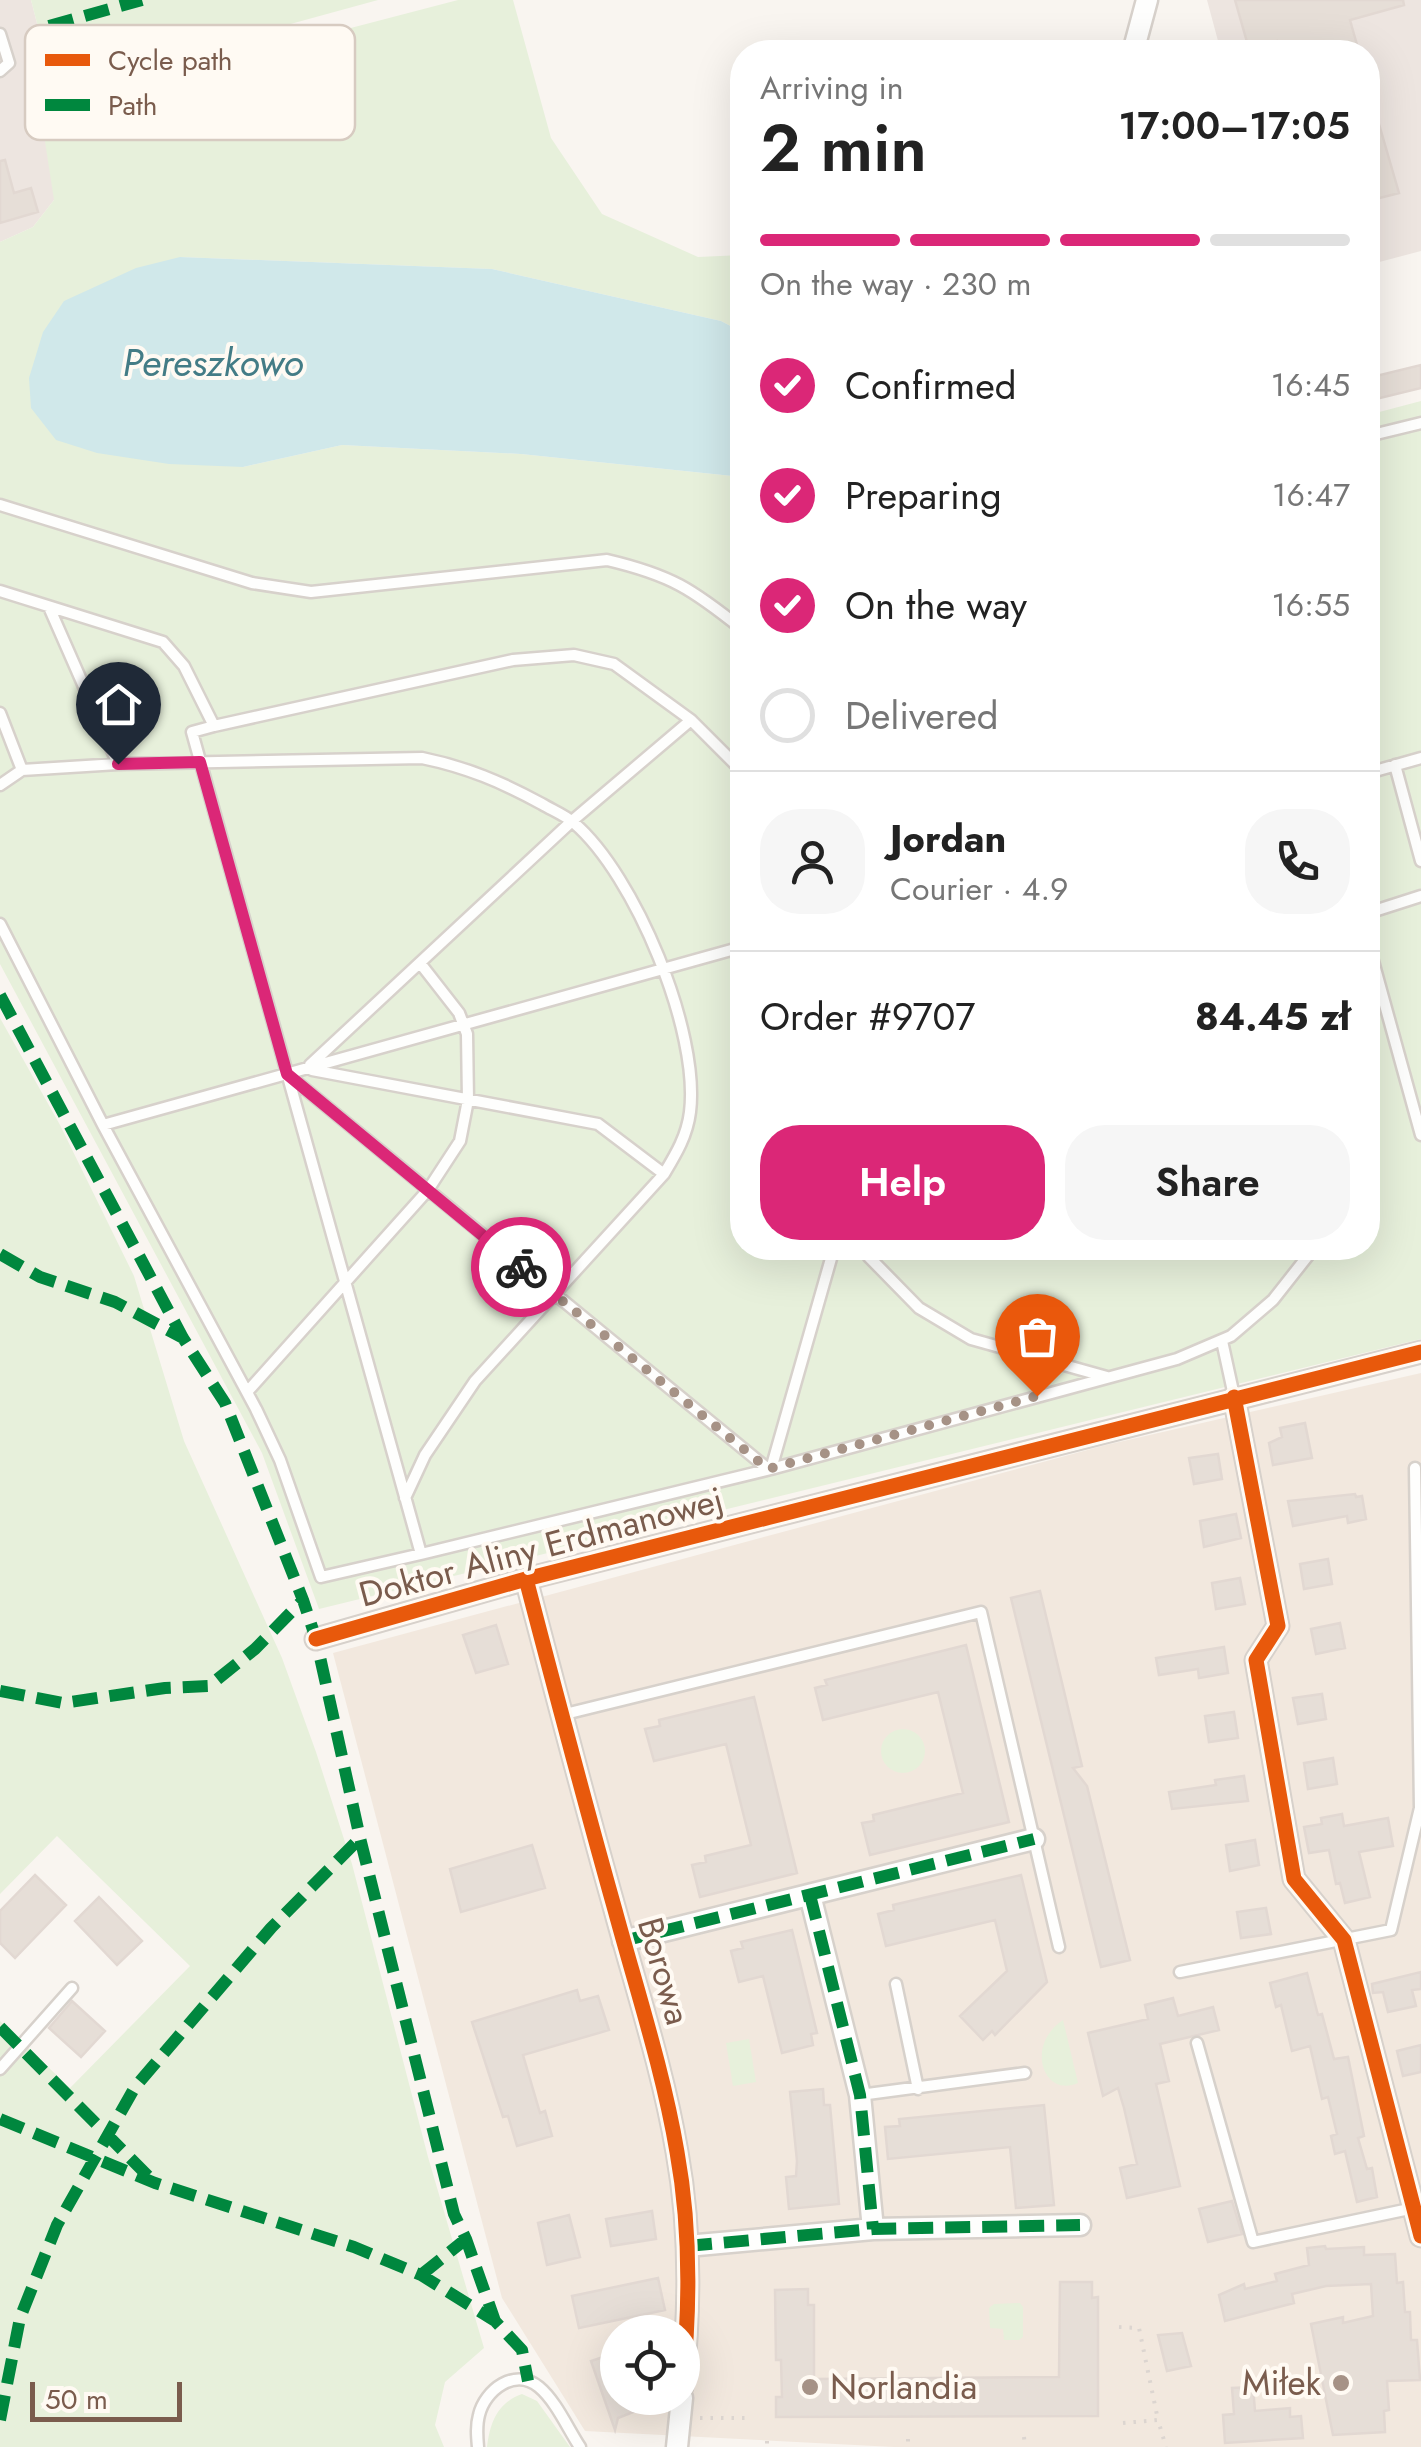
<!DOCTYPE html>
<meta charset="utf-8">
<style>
:root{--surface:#fff;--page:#f6f6f6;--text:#222;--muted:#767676;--line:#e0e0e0;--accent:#db2777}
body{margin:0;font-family:Jost,sans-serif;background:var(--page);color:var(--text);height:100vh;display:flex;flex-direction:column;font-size:38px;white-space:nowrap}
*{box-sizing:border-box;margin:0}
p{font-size:32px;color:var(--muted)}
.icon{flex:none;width:55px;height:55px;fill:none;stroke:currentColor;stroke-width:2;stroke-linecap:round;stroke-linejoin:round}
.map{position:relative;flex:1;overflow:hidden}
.details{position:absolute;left:730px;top:40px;width:650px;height:1220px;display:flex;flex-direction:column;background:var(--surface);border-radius:40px;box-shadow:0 10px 40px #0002}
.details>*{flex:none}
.fabs{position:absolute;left:600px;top:2315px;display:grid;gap:20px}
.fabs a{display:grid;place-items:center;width:100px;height:100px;border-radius:50%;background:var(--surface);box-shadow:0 10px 40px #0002;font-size:50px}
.scale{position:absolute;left:30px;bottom:25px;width:152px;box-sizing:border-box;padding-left:10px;border:5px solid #7a5c4d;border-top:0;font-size:28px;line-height:35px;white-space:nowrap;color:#7a5c4d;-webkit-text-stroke:8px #fffaf3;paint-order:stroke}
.pin{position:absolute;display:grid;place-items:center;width:85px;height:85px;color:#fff;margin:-102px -42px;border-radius:50% 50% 50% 0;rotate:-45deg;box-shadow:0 0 10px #0007}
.pin .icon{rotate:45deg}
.courier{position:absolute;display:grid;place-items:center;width:100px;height:100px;margin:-50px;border:8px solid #db2777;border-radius:50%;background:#fff;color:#222;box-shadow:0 2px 12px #0007}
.headline em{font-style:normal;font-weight:600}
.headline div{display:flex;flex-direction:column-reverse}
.headline{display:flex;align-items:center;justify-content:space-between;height:170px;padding:0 30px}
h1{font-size:65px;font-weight:600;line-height:75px}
.bar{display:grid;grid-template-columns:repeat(4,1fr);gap:15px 10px;align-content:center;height:120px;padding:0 30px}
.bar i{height:12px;border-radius:8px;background:var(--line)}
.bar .active{background:var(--accent)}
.bar p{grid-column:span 4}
.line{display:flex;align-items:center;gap:25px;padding:0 30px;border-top:2px solid var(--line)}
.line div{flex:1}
.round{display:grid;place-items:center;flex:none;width:105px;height:105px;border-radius:40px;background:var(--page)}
ol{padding:0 30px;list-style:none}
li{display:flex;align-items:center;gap:30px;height:110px}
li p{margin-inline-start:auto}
li .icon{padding:10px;border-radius:50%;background:var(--accent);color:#fff;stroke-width:4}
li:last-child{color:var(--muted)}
li i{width:55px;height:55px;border:5px solid var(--line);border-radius:50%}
.button{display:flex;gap:20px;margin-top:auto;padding:20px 30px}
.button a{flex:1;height:115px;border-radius:40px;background:var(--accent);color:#fff;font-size:40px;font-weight:600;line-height:115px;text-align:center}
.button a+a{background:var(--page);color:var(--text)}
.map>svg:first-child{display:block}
</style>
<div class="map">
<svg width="1421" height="2447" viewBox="0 0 1421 2447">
<rect width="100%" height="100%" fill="#f9f5f0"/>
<path fill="#f2e8de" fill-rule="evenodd" d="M1421,1373V2447H894L585,2431L502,2298L333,1653L1106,1445ZM618,2332H682V2398H618Z"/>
<path fill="#ede5e0" d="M0,0H31L54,89V200L33,227L0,242Z
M1207,0H1421V251L1368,265V52H1221Z"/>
<path fill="#e7f0db" d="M31,0H378L54,89Z
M458,0H513L551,138L602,214L698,257L742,255V332L721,321L492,269L180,257L243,467L342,445L521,454L742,477V1248H1368V415L1421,401V1339L319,1609L262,1453L0,964V242L33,227L54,200L40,109Z
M0,1018L60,1125L134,1276L184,1441L282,1658L316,1752L352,1864L428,2157L484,2348L445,2382L435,2425L444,2447H0V2021L70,2088L190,1966L57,1836L0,1894Z
M881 1751a22 22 0 1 1 44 0a22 22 0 1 1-44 0Z
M1063,2020L1078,2083C1043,2098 1025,2045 1063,2020Z
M749,2039L756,2082L733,2086L726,2043Z
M1020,2303L1023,2307V2337L1019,2340H1004L1003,2329L990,2328L989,2308L994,2304Z
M522,2394L537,2401L570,2447H487C490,2423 497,2403 522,2394Z"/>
<path fill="#d0e8ea" d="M180,257L492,269L721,321L742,332V477L521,454L342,445L243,467L169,464L97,453L56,440L31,408L29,378L43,332L64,301L136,268Z"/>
<path fill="#e6ded7" stroke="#e2d8d2" stroke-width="2.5" d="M1235,0H1403L1404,5L1350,20L1359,52H1280L1277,41L1249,49Z
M1372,100L1399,193L1368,201V101Z
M5,160L14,193L31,188L38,212L0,223V161Z
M1421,365V388L1368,401V378Z
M1305,1423L1312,1458L1273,1465L1269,1443L1282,1437L1280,1428Z
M1218,1454L1222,1479L1194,1484L1189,1458Z
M1355,1494L1356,1497L1362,1496L1366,1519L1348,1523L1347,1516L1293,1526L1288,1501Z
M1236,1514L1241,1538L1204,1547L1200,1521Z
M1328,1559L1332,1584L1304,1589L1300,1564Z
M1240,1578L1245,1604L1216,1609L1212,1583Z
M1040,1591L1082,1766L1073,1768L1087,1786L1130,1960L1101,1967L1011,1598Z
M1340,1623L1345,1648L1316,1654L1311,1629Z
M496,1625L508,1664L476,1673L463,1635Z
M966,1645L1009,1822L870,1855L862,1823L874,1821L873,1815L963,1793L938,1692L823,1720L815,1688L827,1685L825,1680Z
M1224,1647L1228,1673L1199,1678L1198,1669L1159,1675L1156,1658Z
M1322,1694L1326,1719L1298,1724L1293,1698Z
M754,1697L797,1873L700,1897L692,1865L706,1862L705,1856L751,1845L726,1744L654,1761L645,1729L660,1726L659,1720Z
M1234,1712L1238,1738L1209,1742L1205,1716Z
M1333,1758L1337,1784L1308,1789L1304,1763Z
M1244,1776L1248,1801L1172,1809L1169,1792L1216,1785L1215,1780Z
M1342,1814L1344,1826L1388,1818L1393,1846L1359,1852L1370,1897L1345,1903L1340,1883L1336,1884L1329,1850L1309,1853L1304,1827L1322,1824L1321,1818Z
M1255,1840L1259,1865L1230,1871L1226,1845Z
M532,1845L545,1888L461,1912L450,1869Z
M35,1875L66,1905L15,1958L0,1943V1911Z
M1021,1875L1047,1982L995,2035L992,2031L983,2040L960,2016L1007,1971L995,1920L886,1946L878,1914L894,1910L893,1905Z
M99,1897L142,1941L117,1965L75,1921Z
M1266,1908L1271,1934L1241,1938L1237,1912Z
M792,1930L817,2033L811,2034L813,2045L782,2053L763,1976L739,1982L731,1951L743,1948L741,1942Z
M1421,1972V1989L1412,1990L1416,2006L1388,2012L1383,1992L1373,1993L1372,1984Z
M1307,1973L1318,2015L1322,2014L1334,2059L1348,2057L1364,2136L1358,2138L1367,2169L1372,2168L1377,2197L1357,2202L1345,2151L1335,2154L1331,2136L1337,2134L1328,2097L1322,2099L1310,2046L1292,2051L1281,2005L1276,2007L1270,1983Z
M577,1990L580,2001L598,1996L609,2030L523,2055L540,2113L545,2111L552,2136L517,2146L508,2116L503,2117L472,2022Z
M1173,1998L1178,2016L1213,2007L1219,2030L1160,2044L1169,2081L1156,2084L1180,2186L1127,2198L1120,2168L1137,2164L1124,2108L1118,2088L1103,2096L1088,2033L1148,2019L1145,2005Z
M72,2001L105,2031L81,2057L49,2028Z
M1421,2045V2072L1403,2076L1397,2051Z
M823,2089L824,2105H830L839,2204L789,2209L786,2177L796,2176L797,2161L790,2092Z
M1044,2105L1054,2205L1016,2208L1010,2147L888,2159L885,2127L900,2126L899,2119Z
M1232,2201L1242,2234L1208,2242L1199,2209Z
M652,2211L656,2239L611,2246L606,2219Z
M569,2215L580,2257L547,2265L538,2223Z
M1325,2246L1326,2249L1364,2247V2255L1395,2254L1397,2283L1403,2282L1405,2312H1410L1411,2340H1417L1420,2380L1387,2381L1389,2410L1384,2411L1385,2432L1333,2435L1311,2324L1343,2317V2323L1373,2316L1371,2284L1326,2286L1292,2294L1294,2303L1225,2321L1219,2295L1244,2284L1245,2289L1277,2281L1275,2274L1309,2265L1307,2248Z
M658,2278L665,2310L579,2328L572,2296Z
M1060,2282H1092V2298L1098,2297V2416L776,2417V2397H782L781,2360H776L775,2290L808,2289V2305H814V2379L1059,2377Z
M1182,2333L1191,2366L1167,2371L1158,2335Z
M618,2352V2398H668L618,2418L615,2430L591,2361Z
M1253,2387L1255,2411L1290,2408V2417L1301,2416L1303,2438L1225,2443L1223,2415L1234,2414L1232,2388Z"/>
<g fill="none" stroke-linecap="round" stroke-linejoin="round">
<defs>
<path id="lane" d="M0,34L9,63L0,71
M1368,436L1421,423
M0,505L252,583L311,592L607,560C671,575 692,589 742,629
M0,591L163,642L184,666L214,726L513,660L574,655L614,664L691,720L742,771
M49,607L118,764
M0,713L22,770
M214,726L192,732L421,1554L771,1469L1177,1359L1231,1336L1273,1300L1314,1248
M1395,765L1421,861
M1368,773L1421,758
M0,785L22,770L118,764L422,758C466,767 502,782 542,804C552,810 565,815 574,823C635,875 700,1032 690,1112C687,1136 676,1154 664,1174L475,1381L425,1455L405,1498
M1368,913L1421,896
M0,924L103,1125L256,1409L280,1460L321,1577L421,1554
M1368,943L1421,1135
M310,1065L572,821L691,720
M312,1070L598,1124L664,1174
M287,1074L768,1469
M103,1125L742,947
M864,1248L869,1257L919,1308L971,1339L1107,1377
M1222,1341L1234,1396
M247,1392L428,1190L460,1141L468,1100L467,1034L459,1013L420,963
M771,1469L834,1248
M561,1715L981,1612L1059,1947
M1180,1972L1391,1930L1420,1808L1415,1468
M896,1984L918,2089
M1197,2043L1253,2242L1414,2208
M0,2069L72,1988
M860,2095L1025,2073
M478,2447C477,2436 476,2426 479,2415C485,2390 515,2367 539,2387C556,2401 568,2429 580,2447"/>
<path id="street" d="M1133,52L1147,0
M1234,1397L1278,1626L1256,1660L1294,1879L1344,1940L1421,2236
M526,1579C555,1690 584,1800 615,1910C637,1991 663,2070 677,2152C691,2229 690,2311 682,2387
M316,1639L526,1579L1421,1352
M810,1895L860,2095L873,2229
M623,1941L1034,1839
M687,2246L873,2229L1080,2225
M677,2447L682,2398"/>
</defs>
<use href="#lane" stroke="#d7d1cb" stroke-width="15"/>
<use href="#street" stroke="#d7d1cb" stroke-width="25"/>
<path stroke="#dcd5d0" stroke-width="4" stroke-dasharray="2.5 8" stroke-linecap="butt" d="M1119,2327L1139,2328L1158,2420
M700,2418H750
M1123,2423L1158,2420L1166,2447
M1024,2437L1025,2447
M908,2439V2447
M767,2441V2447"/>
<use href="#lane" stroke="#fefefd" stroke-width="10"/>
<use href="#street" stroke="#fefefd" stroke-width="20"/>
<path stroke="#00873e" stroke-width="12" stroke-dasharray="25 12" stroke-linecap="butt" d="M49,26L142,0
M0,995L183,1338L225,1403L303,1600L316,1639L360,1838L454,2214L466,2239L495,2321
M0,1254L40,1277L115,1302L183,1338
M0,1691L63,1703L165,1688L209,1686L255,1649L303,1600
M810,1895L860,2095L873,2229
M623,1941L1034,1839
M0,2027L148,2176
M0,2119L155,2183L354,2247L421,2275L495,2321L522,2350L528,2381
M687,2246L873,2229L1080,2225
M421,2275L466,2239
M0,2420L20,2318L57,2225L135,2087L271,1928L360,1838"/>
<defs>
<path id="cycleway" d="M1234,1397L1278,1626L1256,1660L1294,1879L1344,1940L1421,2236
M526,1579C555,1690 584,1800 615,1910C637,1991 663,2070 677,2152C691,2229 690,2311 682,2387
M316,1639L526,1579L1421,1352"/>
</defs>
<use href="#cycleway" stroke="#fffaf3" stroke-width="21"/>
<use href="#cycleway" stroke="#e8590c" stroke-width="15"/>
</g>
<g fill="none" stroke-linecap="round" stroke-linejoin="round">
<path stroke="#a69286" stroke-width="10" stroke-dasharray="0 18" d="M521,1267L768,1469L1037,1396"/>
<path stroke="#db2777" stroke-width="12" d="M118,764L200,762L287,1074L521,1267"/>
</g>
<g fill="#a69286" stroke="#fffaf3" stroke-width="4">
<circle cx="1341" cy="2383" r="10"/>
<circle cx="810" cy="2387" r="10"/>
</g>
<g text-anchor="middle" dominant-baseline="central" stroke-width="8" stroke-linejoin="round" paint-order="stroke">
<g font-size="35" fill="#7a5c4d" stroke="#fffaf3">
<text transform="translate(541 1547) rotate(-15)">Doktor Aliny Erdmanowej</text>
<text transform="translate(664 1971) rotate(74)">Borowa</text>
</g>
<g font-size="35" fill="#7a5c4d" stroke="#fffaf3" text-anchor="end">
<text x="1321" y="2383">Miłek</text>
<text x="830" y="2387" text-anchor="start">Norlandia</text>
</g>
<g font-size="38" font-style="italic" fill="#437c86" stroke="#fffaf3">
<text x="213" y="362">Pereszkowo</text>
</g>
</g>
<rect x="25" y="25" width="330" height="115" rx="15" fill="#fffaf3" stroke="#d7cbc1" stroke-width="2.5"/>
<rect x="45" y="54" width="45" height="12" fill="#e8590c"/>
<rect x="45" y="99" width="45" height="12" fill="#00873e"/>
<g font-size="28" fill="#7a5c4d">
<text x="108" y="70">Cycle path</text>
<text x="108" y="115">Path</text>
</g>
</svg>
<div class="fabs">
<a><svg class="icon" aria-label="locate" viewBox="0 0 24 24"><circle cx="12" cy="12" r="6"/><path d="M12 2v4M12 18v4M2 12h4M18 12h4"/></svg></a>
</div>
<div class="scale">50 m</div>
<div class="pin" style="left:1037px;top:1396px;background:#ea580c"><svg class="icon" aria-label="bag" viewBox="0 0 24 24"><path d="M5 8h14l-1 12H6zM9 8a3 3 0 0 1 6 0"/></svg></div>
<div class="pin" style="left:118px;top:764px;background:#1f2937"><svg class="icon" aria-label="home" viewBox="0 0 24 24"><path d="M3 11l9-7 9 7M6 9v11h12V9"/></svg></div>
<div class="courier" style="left:521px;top:1267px"><svg class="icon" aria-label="bike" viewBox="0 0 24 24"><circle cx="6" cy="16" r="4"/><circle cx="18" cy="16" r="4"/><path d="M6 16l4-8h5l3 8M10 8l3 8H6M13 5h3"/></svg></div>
<section class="details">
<div class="headline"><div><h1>2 min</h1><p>Arriving in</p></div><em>17:00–17:05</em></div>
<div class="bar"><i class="active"></i><i class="active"></i><i class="active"></i><i></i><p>On the way · 230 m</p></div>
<ol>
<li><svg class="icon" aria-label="check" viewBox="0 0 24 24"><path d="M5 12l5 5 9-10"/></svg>Confirmed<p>16:45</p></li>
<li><svg class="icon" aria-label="check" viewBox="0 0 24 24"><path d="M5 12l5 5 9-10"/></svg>Preparing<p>16:47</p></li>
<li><svg class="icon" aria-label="check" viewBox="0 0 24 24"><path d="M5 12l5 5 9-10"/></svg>On the way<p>16:55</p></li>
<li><i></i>Delivered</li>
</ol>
<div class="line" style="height:180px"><a class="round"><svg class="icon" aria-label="person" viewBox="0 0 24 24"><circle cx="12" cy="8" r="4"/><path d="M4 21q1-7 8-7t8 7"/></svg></a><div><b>Jordan</b><p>Courier · 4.9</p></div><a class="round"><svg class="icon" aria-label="phone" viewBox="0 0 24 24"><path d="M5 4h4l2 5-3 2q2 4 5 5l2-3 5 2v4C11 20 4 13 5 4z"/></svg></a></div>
<div class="line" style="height:130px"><div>Order #9707</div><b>84.45 zł</b></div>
<div class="button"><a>Help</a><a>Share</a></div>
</section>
</div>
